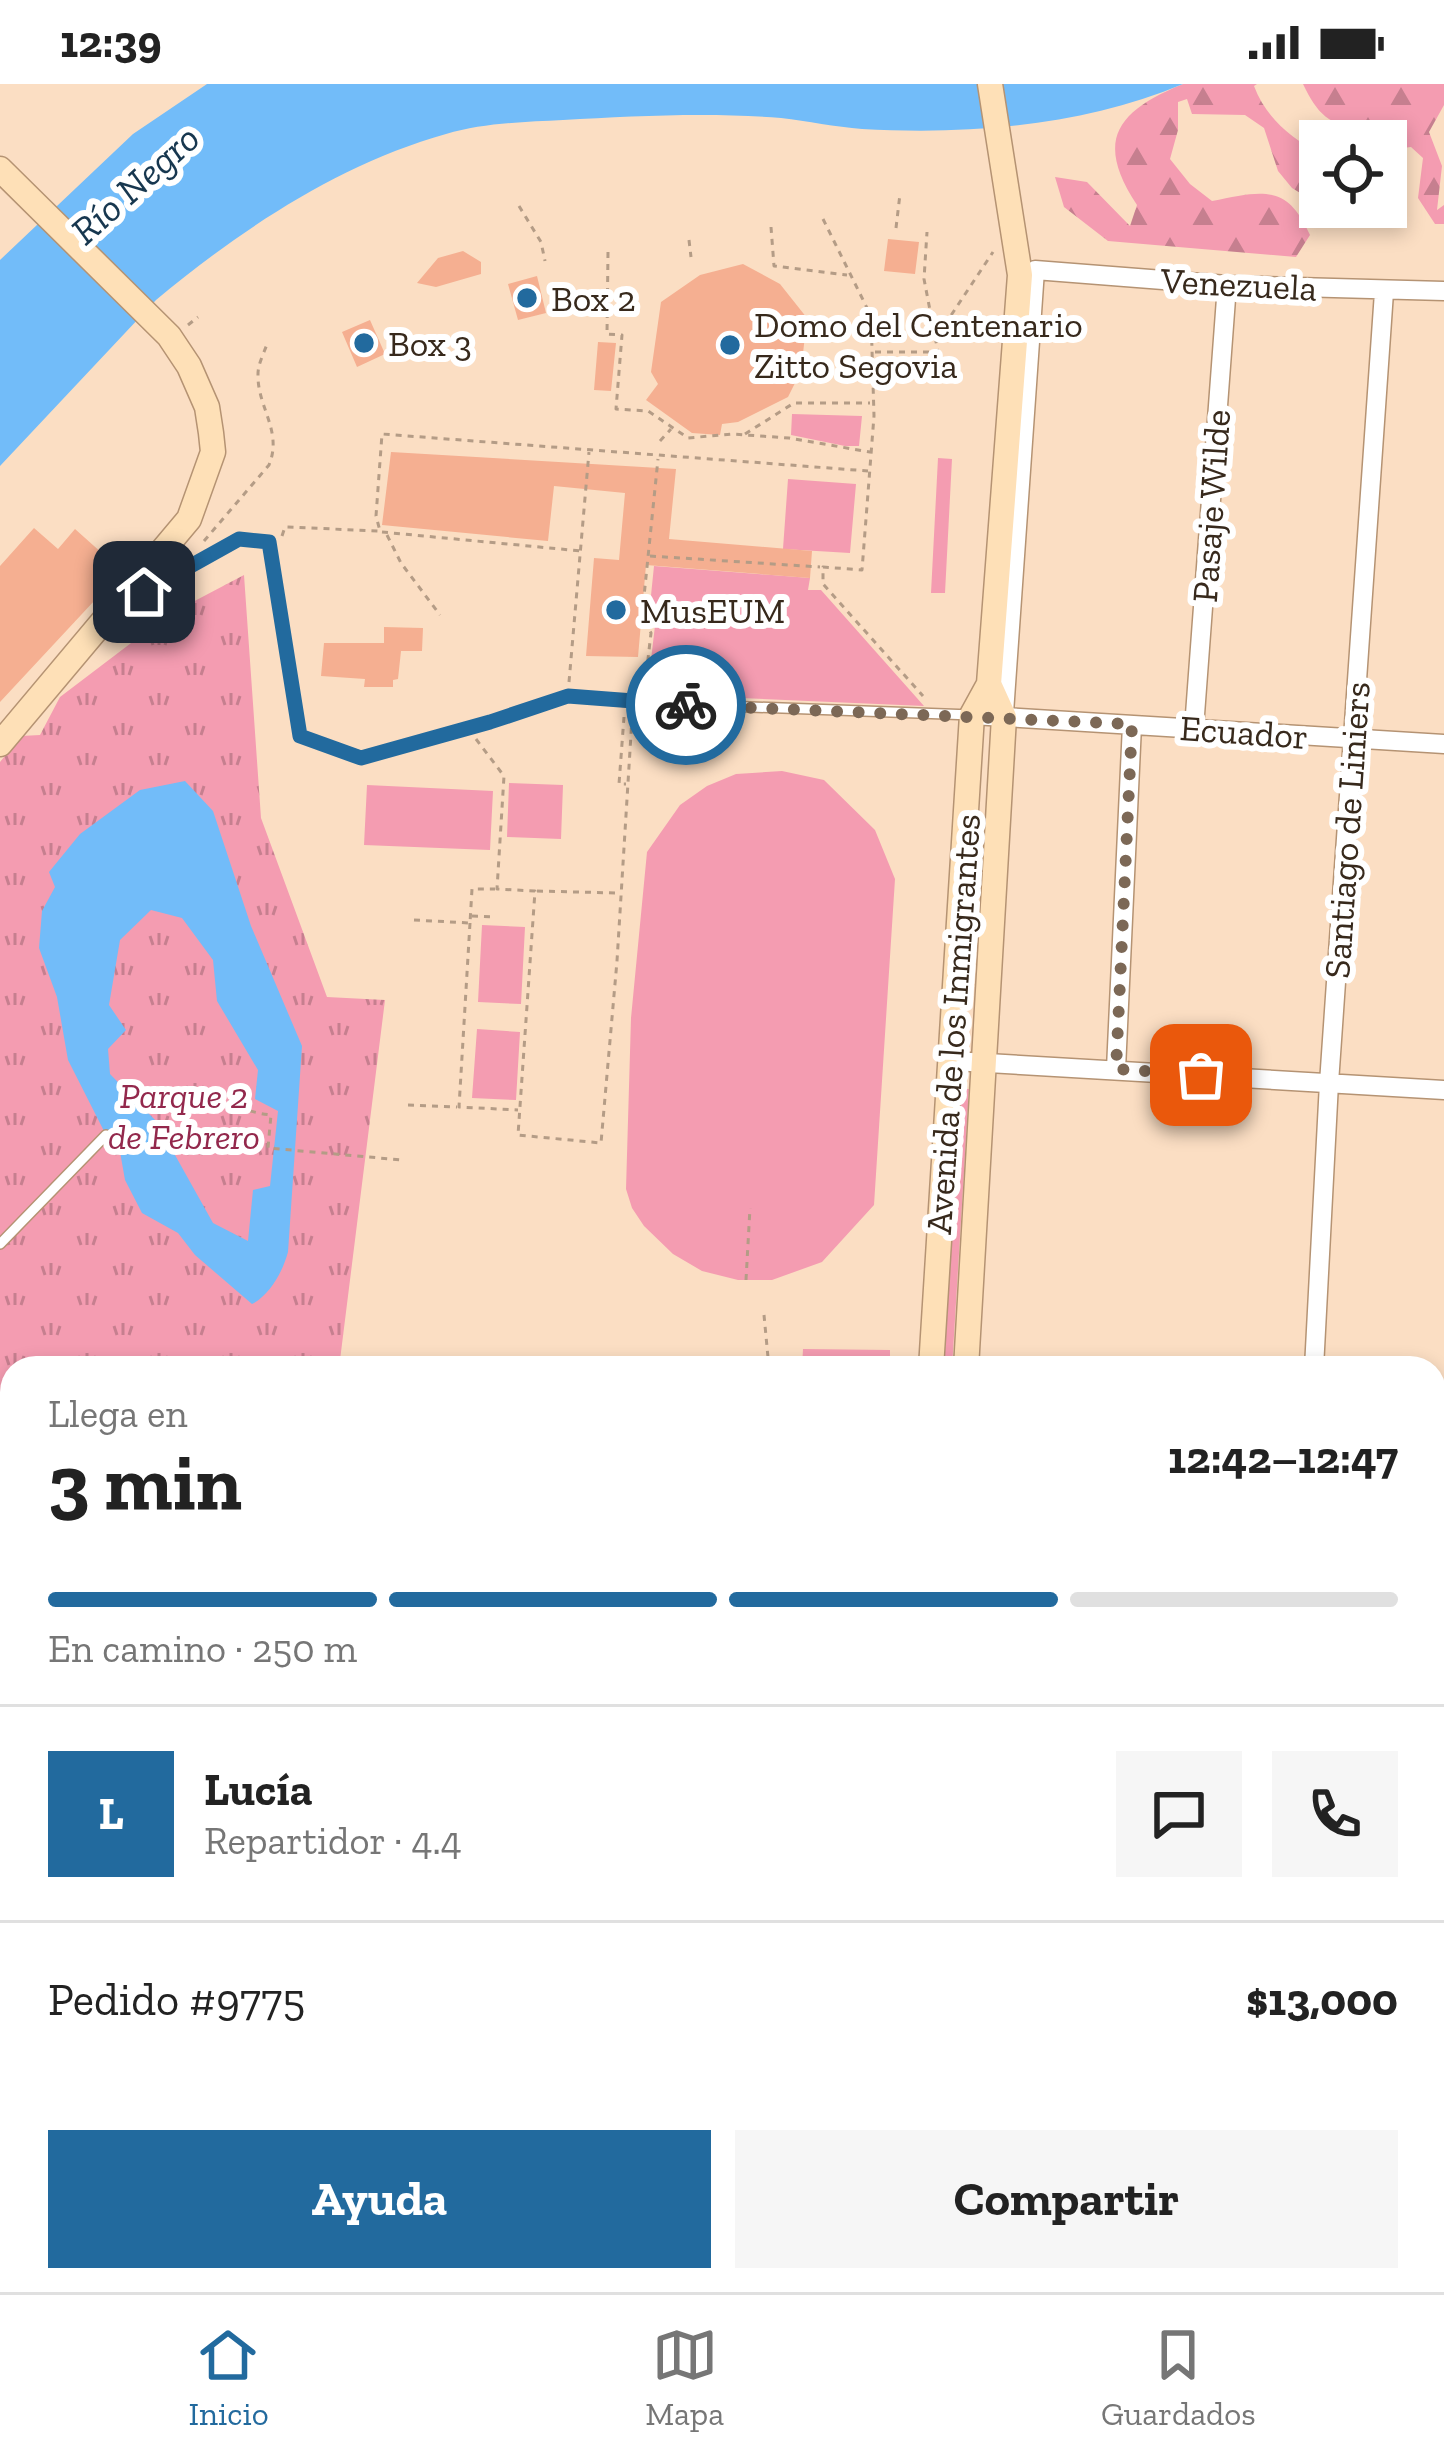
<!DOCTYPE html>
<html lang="es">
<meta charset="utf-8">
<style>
:root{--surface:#fff;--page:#f6f6f6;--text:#222;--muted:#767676;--line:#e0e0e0;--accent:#226a9e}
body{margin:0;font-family:"Zilla Slab",serif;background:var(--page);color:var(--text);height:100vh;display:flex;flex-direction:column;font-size:45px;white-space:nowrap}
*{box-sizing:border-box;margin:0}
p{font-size:39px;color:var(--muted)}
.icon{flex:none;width:66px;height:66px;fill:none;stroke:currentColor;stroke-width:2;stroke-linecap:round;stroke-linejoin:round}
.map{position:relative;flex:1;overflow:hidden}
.sheet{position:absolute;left:0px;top:1272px;width:1446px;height:936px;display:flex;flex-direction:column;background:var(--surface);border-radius:36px 36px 0 0;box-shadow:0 6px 18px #0003}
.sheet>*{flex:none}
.fabs{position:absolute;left:1299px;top:36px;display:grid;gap:24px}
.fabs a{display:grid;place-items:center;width:108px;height:108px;border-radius:0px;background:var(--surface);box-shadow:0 6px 18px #0003;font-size:60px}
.pin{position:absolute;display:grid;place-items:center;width:102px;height:102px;color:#fff;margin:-51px;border-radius:24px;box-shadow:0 6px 18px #0006}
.courier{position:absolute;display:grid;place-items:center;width:120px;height:120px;margin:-60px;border:9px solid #226a9e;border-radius:50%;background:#fff;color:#222;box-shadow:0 3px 15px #0007}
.head em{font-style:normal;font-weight:700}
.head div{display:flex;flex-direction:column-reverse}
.head{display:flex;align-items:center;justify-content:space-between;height:204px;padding:0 48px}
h1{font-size:78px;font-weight:700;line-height:90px}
.bar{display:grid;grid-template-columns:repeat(4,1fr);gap:18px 12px;align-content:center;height:144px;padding:0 48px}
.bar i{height:15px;border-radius:9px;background:var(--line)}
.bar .on{background:var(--accent)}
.bar p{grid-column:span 4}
.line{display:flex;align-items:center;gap:30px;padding:0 48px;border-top:3px solid var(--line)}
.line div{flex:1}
.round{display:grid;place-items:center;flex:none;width:126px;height:126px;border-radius:0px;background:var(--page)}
.primary-button{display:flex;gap:24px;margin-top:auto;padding:24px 48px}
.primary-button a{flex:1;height:138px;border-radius:0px;background:var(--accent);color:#fff;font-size:48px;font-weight:700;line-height:138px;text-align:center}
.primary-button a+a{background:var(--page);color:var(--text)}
.status{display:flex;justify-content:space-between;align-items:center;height:84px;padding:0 60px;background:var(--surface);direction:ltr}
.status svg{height:33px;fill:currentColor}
.tab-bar{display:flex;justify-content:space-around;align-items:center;height:168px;border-top:3px solid var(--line);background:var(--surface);font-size:33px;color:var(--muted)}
.tab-bar a{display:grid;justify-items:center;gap:6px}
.tab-bar .on{color:var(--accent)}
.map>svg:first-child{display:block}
</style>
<div class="status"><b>12:39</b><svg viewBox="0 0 49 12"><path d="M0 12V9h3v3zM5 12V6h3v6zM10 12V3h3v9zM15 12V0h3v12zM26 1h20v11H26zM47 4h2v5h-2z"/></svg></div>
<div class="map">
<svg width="1444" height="2208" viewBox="0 0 1444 2208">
<defs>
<pattern id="forest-firs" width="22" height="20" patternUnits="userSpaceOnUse" patternTransform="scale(3)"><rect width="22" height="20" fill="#f49cb1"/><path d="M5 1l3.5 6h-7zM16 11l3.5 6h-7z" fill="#c67f8f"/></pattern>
<pattern id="park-tufts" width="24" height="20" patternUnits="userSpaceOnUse" patternTransform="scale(3)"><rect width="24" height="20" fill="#f49cb1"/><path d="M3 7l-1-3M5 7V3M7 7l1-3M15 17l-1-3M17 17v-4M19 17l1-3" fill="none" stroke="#c67f8f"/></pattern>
</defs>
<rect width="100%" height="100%" fill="#fbdec3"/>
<path fill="#f49cb1" d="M792,330L862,332L859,362H845L791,351Z
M938,374L952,375L945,509H931Z
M788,395L856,400L850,469L783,465Z
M654,482L810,494L808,506H821L924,622L647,610L656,533L649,531Z
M782,687L824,696L875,746L895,795L874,1121L822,1178L772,1196H738L702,1187L673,1170L644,1142L632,1124L626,1105L631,934L647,768L680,721L707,702L736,690Z
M509,699L563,701L561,755L507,753Z
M367,701L493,707L490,766L364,761Z
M482,841L525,843L521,920L478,918Z
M477,945L520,948L516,1016L472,1014Z
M960,1005H969L952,1284H944Z
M803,1265L890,1266V1284H802Z"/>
<path fill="url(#forest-firs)" d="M1183,0H1257L1254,2C1266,34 1291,54 1320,70V109L1315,118L1292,104L1278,87L1264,44L1245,31L1192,30L1187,15L1178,18V46L1170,75L1190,100L1212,117C1262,107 1287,99 1310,151L1296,173L1108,157L1064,123L1055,93L1087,98L1130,142L1137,121C1094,56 1117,27 1183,0Z
M1303,0H1444V21L1429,48L1442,82L1437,126L1444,121V140H1435L1418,114L1423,74L1411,63L1395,65C1383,59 1374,55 1363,44C1329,43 1317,29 1303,0Z"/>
<path fill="url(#park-tufts)" d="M244,491L261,734L327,913L385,916L339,1284H12V1708H0V678L21,652L40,651L60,613L168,531Z"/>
<path fill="#72bcf9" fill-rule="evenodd" d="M207,0H1183C1082,42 970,51 862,45C835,43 808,37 781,34C709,28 634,32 563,36C524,38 483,39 446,50C339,80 240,146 156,216L0,382V176L133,50Z
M185,697L213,727L251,842L302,962L288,1168C283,1187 270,1211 252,1220L195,1171L178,1149L142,1129L125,1096L119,1062L106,1051L68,976L57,913L39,864L42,827L55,803L49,788L80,750L140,706ZM151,826L182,834L213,876L217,917L258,986L255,1015L278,1027L270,1102L253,1106L248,1157L213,1139L156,1037L110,990L108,965L126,946L109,921L120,856Z"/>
<path fill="#f5af91" d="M888,155L919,158L915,190L884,187Z
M463,167L481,178V190L436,203L417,199L438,174Z
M743,180L780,200L807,234L801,287L788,313L738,338L722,340L720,351L692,349L646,316L658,300L651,288L661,218L700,191Z
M537,192L546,229L518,236L508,200Z
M370,236L385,270L357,283L342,248Z
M598,258L616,259L611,307L594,306Z
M391,368L676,385L669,455L812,467L810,494L646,481L638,573L586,572L594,474L619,476L625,409L554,402L548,457L382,441Z
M34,444L58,465L75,445L122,487L0,618V482Z
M384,543L423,544L422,567H401L398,595L393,596V603H364L365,595L321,592L324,559H384Z"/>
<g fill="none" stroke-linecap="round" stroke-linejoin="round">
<defs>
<path id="service" d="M134,513L240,455L269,458L300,652L361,673L491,638L568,612L642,619L972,631
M0,1160L106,1051"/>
<path id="minor" d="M1004,629L1035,186L1227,201L1444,207
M972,631L1444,660
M1194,644L1227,201
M953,977L1444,1006
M1116,985L1132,641
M1314,1284L1329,999L1384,208
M1436,1486L1444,1319
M1434,1648L1444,1649
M0,2150L12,2151
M726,2196L919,2208
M173,2208L174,2196
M524,2208L525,2196
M1255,2208L1256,2196"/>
<path id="secondary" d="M0,85L169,252L189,282L207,323L211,349L213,368L189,435L0,660
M931,1284L972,631L989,600L1020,191L990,0
M966,1284L1004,633L989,600
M0,1723L12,1724
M0,1803H12
M1434,1820L1444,1821
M1434,1898L1444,1899
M875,2208L876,2196
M911,2208L912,2196"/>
</defs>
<use href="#service" stroke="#b59373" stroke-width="12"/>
<use href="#minor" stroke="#b59373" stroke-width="21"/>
<use href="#secondary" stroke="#b59373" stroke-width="27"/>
<path stroke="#b49c86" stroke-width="3" stroke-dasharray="6 6" stroke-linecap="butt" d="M519,122L541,158L545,177
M823,135L871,232L874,332L862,486L823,483V500L923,612
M771,143L774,182L847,191
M896,144L900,110
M689,156L691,173
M608,168L607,250L622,251L616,325L648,327L688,354L732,350L789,354L870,368
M188,241L198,233
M938,251L993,168
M875,268H938L924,195L927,148
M745,350L794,319H870
M660,357L671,345
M382,448L581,467
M387,451L401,479L440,531
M282,452L285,443L380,447L376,432L382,350L868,387
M204,457L269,381C283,347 257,323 258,290C258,280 264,269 267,260
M650,472L820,483
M569,598L589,368
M645,601L651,549L642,532L658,375
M624,633L619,700H626
M476,655L504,692L497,805L535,807L518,1051L601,1059L617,877L632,634
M537,807L617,809
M472,832L494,833
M414,836L470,839L472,805H495
M470,839L459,1023L518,1026
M408,1021L457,1023
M152,1026C229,980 206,1024 271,1031L268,1064L402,1076
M746,1196L750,1124
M764,1231L769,1284
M0,1649L12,1662
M0,1762H12
M1434,1860L1444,1861"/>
<use href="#service" stroke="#fff" stroke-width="9"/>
<use href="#minor" stroke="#fff" stroke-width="18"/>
<use href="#secondary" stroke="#fee0b7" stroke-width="24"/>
</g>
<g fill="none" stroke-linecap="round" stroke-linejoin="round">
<path stroke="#7c6856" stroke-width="12" stroke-dasharray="0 21.6" d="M686,621L1132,640L1116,985L1201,991"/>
<path stroke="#226a9e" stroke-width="15" d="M144,508L239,455L269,458L300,652L361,674L490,638L568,612L686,621"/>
</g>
<g fill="#226a9e" stroke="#fff" stroke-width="4.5">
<circle cx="527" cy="214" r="12"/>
<circle cx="364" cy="259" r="12"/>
<circle cx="730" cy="261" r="12"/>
<circle cx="616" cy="526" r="12"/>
</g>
<g text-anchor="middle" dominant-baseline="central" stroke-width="12" stroke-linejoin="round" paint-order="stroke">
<g font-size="36" fill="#37291c" stroke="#fff">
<text transform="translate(1239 200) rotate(3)">Venezuela</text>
<text transform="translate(1211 422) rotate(-86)">Pasaje Wilde</text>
<text transform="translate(1244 648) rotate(4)">Ecuador</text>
<text transform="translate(1347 746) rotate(-86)">Santiago de Liniers</text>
<text transform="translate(953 940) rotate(-86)">Avenida de los Inmigrantes</text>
</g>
<g font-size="36" fill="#37291c" stroke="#fff" text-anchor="start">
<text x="551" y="214">Box 2</text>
<text x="754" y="240">Domo del Centenario<tspan x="754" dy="41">Zitto Segovia</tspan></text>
<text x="388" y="259">Box 3</text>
<text x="640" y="526">MusEUM</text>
</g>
<g font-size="36" font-style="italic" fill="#93284c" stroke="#fff">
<text x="184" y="1011">Parque 2<tspan x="184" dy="41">de Febrero</tspan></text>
</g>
<g font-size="39" font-style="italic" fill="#17374f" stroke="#fff">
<text transform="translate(135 100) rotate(-42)">Río Negro</text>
</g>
</g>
</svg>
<div class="fabs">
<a><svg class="icon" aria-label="locate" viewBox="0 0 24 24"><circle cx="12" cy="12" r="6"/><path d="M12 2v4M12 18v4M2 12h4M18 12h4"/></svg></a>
</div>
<div class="pin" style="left:1201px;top:991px;background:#ea580c"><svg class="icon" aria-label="bag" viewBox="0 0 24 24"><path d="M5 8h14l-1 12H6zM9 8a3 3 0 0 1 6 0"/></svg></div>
<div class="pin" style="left:144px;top:508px;background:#1f2937"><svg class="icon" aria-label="home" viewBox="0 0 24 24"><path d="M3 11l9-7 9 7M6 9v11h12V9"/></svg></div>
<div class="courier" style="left:686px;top:621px"><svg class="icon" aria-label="bike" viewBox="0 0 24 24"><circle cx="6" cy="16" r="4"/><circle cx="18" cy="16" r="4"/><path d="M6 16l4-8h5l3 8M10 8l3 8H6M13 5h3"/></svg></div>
<section class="sheet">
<div class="head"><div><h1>3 min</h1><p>Llega en</p></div><em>12:42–12:47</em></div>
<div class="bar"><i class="on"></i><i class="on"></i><i class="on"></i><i></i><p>En camino · 250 m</p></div>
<div class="line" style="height:216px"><b class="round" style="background:var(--accent);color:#fff">L</b><div><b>Lucía</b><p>Repartidor · 4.4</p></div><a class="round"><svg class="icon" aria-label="chat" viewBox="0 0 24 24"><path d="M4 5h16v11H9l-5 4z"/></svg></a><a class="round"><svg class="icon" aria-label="phone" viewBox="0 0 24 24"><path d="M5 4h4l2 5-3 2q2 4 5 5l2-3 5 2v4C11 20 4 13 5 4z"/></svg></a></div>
<div class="line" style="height:156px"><div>Pedido #9775</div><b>$13,000</b></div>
<div class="primary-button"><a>Ayuda</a><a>Compartir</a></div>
</section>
</div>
<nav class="tab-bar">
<a class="on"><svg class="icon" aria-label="home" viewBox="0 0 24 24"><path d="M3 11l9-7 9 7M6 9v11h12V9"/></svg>Inicio</a>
<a><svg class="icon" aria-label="map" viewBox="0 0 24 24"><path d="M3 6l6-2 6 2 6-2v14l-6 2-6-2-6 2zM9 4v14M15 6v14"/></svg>Mapa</a>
<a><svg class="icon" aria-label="saved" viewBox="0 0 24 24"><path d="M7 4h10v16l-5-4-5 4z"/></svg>Guardados</a>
</nav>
